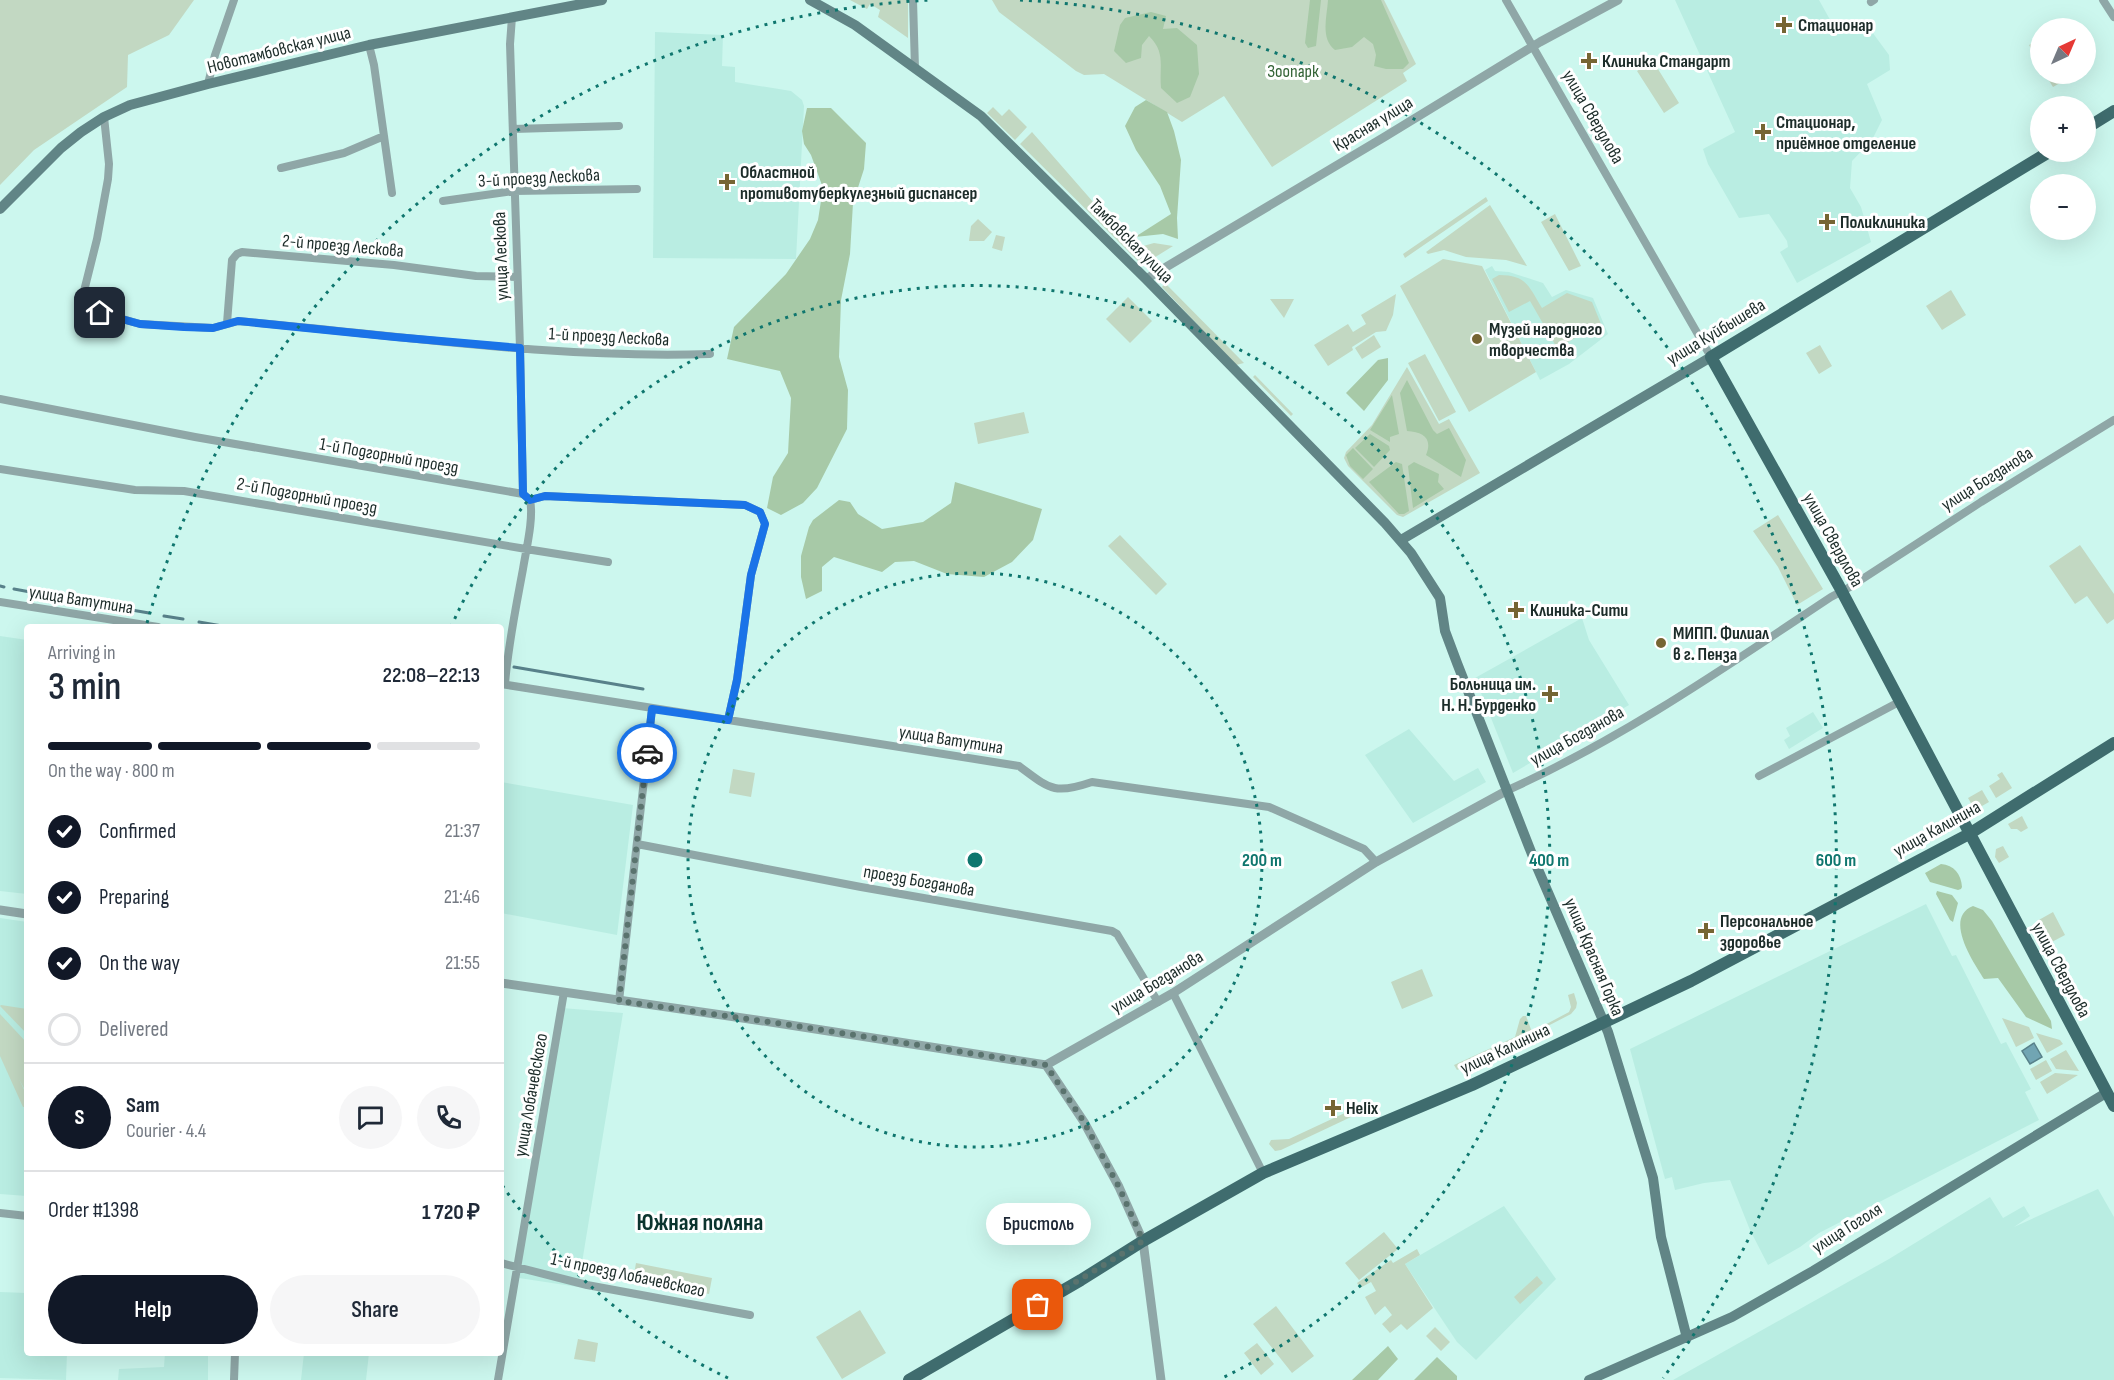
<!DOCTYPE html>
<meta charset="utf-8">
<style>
:root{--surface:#fff;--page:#f6f6f7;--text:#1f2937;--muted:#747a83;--line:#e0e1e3;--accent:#111827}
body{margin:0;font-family:"Sofia Sans Condensed",sans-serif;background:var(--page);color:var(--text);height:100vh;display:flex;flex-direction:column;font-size:22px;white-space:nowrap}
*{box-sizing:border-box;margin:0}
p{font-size:20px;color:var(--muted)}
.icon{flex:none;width:33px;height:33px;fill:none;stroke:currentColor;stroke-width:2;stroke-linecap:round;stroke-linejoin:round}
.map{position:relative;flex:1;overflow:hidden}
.details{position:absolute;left:24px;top:624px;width:480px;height:732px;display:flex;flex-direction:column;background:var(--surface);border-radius:6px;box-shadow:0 6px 24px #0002}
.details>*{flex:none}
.needle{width:39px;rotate:44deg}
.buttons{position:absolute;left:2030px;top:18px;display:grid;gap:12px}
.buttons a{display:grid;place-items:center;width:66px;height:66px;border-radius:50%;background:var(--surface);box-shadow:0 6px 24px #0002;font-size:30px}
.pin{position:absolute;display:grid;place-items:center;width:51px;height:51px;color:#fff;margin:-26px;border-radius:12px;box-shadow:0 3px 9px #0006}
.courier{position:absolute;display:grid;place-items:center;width:60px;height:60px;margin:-30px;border:4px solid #1a73e8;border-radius:50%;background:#fff;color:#222;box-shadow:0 2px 8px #0007}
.bubble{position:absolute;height:42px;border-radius:21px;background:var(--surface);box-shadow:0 6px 24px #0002;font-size:20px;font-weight:600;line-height:42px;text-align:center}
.summary em{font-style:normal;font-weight:600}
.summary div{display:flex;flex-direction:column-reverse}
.summary{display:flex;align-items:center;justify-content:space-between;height:102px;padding:0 24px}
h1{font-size:39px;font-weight:600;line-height:45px}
.bar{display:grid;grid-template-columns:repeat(4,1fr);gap:9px 6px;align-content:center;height:72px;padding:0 24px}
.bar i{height:8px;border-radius:4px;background:var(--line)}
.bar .active{background:var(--accent)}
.bar p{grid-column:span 4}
.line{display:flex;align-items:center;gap:15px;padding:0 24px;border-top:2px solid var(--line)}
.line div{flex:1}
.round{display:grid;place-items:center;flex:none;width:63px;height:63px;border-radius:32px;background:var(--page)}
ol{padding:0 24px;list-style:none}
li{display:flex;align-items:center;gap:18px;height:66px}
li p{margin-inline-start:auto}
li .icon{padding:6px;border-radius:50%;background:var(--accent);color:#fff;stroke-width:4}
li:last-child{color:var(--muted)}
li i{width:33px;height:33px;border:3px solid var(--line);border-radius:50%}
.cta{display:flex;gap:12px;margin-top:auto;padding:12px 24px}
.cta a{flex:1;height:69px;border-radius:36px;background:var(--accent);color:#fff;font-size:24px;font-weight:600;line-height:69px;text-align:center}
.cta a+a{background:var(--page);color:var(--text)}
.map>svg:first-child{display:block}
</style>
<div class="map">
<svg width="2114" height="1380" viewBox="0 0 2114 1380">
<rect width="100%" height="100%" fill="#ccf7ee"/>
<path fill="#b9ede2" d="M1675,0H1819L1838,34L1864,21L1889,55L1890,70L1867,84L1882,120L1872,140L1852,161L1850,188L1861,207L1871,242L1797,283L1780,252L1788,247L1787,241L1769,214L1739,218L1708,164L1703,149L1735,132Z
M655,32L723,35L722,66L735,67V82L791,91L802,100L804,106L796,259L653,258Z
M1492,266L1495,271L1509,272L1543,283L1552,297L1566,290L1593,298L1608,334L1569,364L1540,380L1485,270Z
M1582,618L1589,640L1629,705L1513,773L1475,678Z
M0,636L27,640V894L0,891Z
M1813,712L1823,728L1789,749L1784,740L1790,736L1786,728Z
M1409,729L1454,781L1478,768L1486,782L1413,823L1365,755Z
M501,782L633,805L617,935L501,913Z
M1926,904L1952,956L1956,955L2001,1044L2006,1042L2031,1089L2025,1092L2039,1120L1819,1233L1800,1247L1768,1265L1750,1230L1730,1180L1704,1183L1675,1190L1672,1177L1665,1179L1630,1049Z
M0,918L27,922V1196L0,1194Z
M562,1008L623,1013L578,1287L519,1278Z
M2098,1189L2114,1217V1380H1673L1889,1259L1990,1197L2003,1218L2024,1206L2030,1216L2014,1227Z
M1504,1206L1556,1279L1476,1360L1457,1342L1405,1264Z
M0,1292L27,1293V1353H67L66,1380L0,1378Z
M165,1353H208V1380H118L119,1369L164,1367Z
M304,1353H369L366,1380H301Z"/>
<path fill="#c2d8c2" d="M0,0H194L169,35L128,55L127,87L34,150L0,185Z
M850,0H908V38L878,17L880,10L870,4L867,9Z
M992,0H1384L1416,64L1403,73L1407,81L1272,167L1224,96L1182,122L1104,74L1084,75L1076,71L999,12Z
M2040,39V65L2029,45Z
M1653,61L1679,103L1664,113L1637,71Z
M2045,74H2066L2069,78L2053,87Z
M993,107L1002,116L1009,109L1027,127L1015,140L987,113Z
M1032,132L1149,266L1142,265L1020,144Z
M1486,197L1488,201L1405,258L1403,254Z
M1490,205L1527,266L1506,260L1466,257L1444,250L1428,254L1426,252Z
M1555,214L1581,266L1569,271L1541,222Z
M978,219L992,232L984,241H969L971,226Z
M996,235L1005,237L1002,251L992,248Z
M1154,243L1173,246L1149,261L1136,248Z
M1443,259L1482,266L1536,372L1469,412L1400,286Z
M1499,275C1527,275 1529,287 1542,308L1567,293L1592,302L1601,324L1557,348L1530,301L1509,312L1492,279Z
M1165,283L1244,363L1236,365L1162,287Z
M1951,290L1966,315L1942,330L1926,306Z
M1396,294L1393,315L1386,331L1376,332L1352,347L1353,350L1328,366L1314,345L1348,324L1353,332L1366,324L1361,315Z
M1128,297L1152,321L1130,343L1106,319Z
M1270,299H1294L1284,318Z
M1374,335L1381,347L1362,359L1355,348Z
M1820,345L1832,366L1819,374L1806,353Z
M1425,354L1456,412L1439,421L1408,363Z
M1407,367L1439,424L1449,419L1480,473L1403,517L1397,515L1348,466L1344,458L1346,452L1372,425Z
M1255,375L1293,414L1291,416L1253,377Z
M1024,412L1029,433L978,444L974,423Z
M1778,515L1823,589L1797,605L1778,567L1753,531Z
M1120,535L1167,584L1156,595L1108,546Z
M2080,545L2114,594V619L2107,624L2087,596L2075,604L2049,566Z
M733,769L755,773L751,797L729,793Z
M2002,772L2012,788L1996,798L1989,786L2000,779L1997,775Z
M1982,790L1989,802L1975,810L1968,798Z
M2022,816L2028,828L2021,832L2017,829H2011L2008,824Z
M2003,846L2009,857L1999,863L1995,857L1996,849Z
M2053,912L2065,935L2050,943L2037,921Z
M1422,969L1433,996L1402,1009L1391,982Z
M1574,993L1577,1003L1576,1008L1571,1014L1540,1030L1539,1028L1569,1012L1571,1007L1568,995Z
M0,1006L1,1005L27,1009V1034Z
M0,1014L27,1043V1094L19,1079L27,1096V1107H23L0,1056Z
M1523,1016H1526L1532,1032L1528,1038L1457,1070L1454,1065L1515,1037L1520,1019Z
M2002,1018L2029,1027L2034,1038L2016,1047Z
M2036,1033L2060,1040L2063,1044L2047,1053Z
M2066,1050L2079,1071L2056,1069L2050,1059Z
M2046,1060L2052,1071L2036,1080L2030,1069Z
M2055,1073L2078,1075L2047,1094L2040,1082Z
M1349,1111L1351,1117L1281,1150L1275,1151L1269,1144L1271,1140L1289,1139Z
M1384,1232L1398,1249L1359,1280L1345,1263Z
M1417,1249L1420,1255L1405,1264L1433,1308L1407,1330L1401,1324L1390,1333L1382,1324L1392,1315L1385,1306L1375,1315L1365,1297L1376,1291L1371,1282L1360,1288L1357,1283L1391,1260L1393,1263Z
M636,1263L712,1278L709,1294L633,1280Z
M1537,1276L1543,1283L1520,1304L1514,1297Z
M1276,1306L1314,1356L1292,1373L1253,1324Z
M860,1310L886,1353L842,1379L816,1337Z
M1435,1327L1450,1342L1441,1351L1426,1336Z
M578,1339L598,1343L595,1362L574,1359Z
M1257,1343L1274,1364L1261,1375L1244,1353Z"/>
<path fill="#a7c9a7" d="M1310,0H1321L1316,46L1308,48L1305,43Z
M1328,0H1381L1409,63L1403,69H1386L1374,66L1376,55L1373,44L1364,37L1352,47L1335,50C1320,38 1327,17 1328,0Z
M1151,12L1166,16L1163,29L1177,28L1197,45L1199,74L1190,97L1177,103L1161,88C1159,65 1166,53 1149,36L1142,45L1141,58L1126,63L1114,51L1120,25L1125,18Z
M1146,100L1167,112L1174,131L1181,160L1177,218L1178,239L1163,234L1135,237L1171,214L1160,186L1136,150L1125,126L1135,107Z
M807,108H831L866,143L864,169L853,203L850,254L841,300L839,357L848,390L847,429L817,488L803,503L781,515L767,508L773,477L788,453L791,398L780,371L727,359L734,327L786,274L810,239L818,220L823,188L811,155L804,144L802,131Z
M1388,358V380L1364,411L1346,393L1378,360Z
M1407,380L1433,430L1437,434L1449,428L1466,460L1461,477L1426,455C1433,438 1423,432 1407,431L1400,393Z
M1392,395L1399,434L1390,437V442L1370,430Z
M1370,434L1389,446L1390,450L1374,467L1355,448Z
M1353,448L1373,469L1363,479L1350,466L1346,455Z
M1396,462L1402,464L1409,511L1404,514H1399L1369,482Z
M1414,462L1439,474L1438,482L1444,489L1413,508L1408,466Z
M955,482L1042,509L1033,540L1012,562L984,577L947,574L914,561L895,562L882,572L834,557L822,567V591L806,599L801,577V556L809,527L813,520L839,500L850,502L858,514L882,529L923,522L951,503Z
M1941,864C1954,865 1961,874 1962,887L1961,889L1958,890L1930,882L1925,873Z
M1937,891L1952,895L1958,903L1953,922L1950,920L1936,894Z
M1973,906L1983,910L1992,921L2051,1021L2052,1029L2026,1017L1998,978L1984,979C1974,963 1943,918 1973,906Z
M1388,1346L1398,1359L1378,1380H1352Z
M1437,1357L1457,1376V1380H1414Z"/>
<path fill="#71a5b3" stroke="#58818a" stroke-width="1.5" d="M2034,1043L2042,1057L2030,1064L2022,1051Z"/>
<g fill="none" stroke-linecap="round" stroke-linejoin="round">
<path stroke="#58818a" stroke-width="3" d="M0,586L4,587
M14,589L41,594
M51,596L149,613
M164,616L183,619
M199,622L228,627
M514,667L643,689"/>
<path stroke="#8fa7a7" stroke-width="8" d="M913,0L915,68
M1506,0L1711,357
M2103,0L2114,17
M1871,2L1874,0
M512,17L510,44L520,348L523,494
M369,45L374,65L392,193
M208,84L215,55L234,0
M104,117L109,164L108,179L97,239L80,307L140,324L213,328L238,321C395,335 552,359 710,354
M513,129L619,126
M281,168L344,153L384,136
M443,201L514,191L637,189
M227,323L232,260L237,254L242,252L394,265L476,276L517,277
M0,399L195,437L523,494L530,500L545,496L745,505L760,512L765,524L751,575L737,680L728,720
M0,469L135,490L184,491L526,549L608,562
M0,602L158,627
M501,684L1019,766C1050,789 1054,795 1092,782L1269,807L1364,849L1376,862
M505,684C508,645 516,607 523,569C526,550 534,518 530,500
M1759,776L1899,702
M1508,790C1622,739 1727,666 1831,597L1850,587L1981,502L2114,420
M637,844L861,887L1112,931L1117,934L1158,1002
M1173,993L1263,1173
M619,1001L652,709
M0,1213L27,1216
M501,1263L587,1285L750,1315
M234,1380L235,1353
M498,1380L564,992"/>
<path stroke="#8fa7a7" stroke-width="9" d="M1146,279L1386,136L1540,42L1618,0
M0,910L27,914
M501,983L777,1023L1046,1065
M1046,1065L1173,993L1376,862L1508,790
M1046,1065L1084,1122L1119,1187L1143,1241L1161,1380"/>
<path stroke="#618586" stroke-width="10" d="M810,0L855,25L981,116L1146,279L1385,523L1411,553L1440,598L1445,631L1457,663L1537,867L1608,1032L1653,1178L1661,1237L1687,1338
M0,209L61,148L81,132L104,117L130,105L208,84L369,45L602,0
M1401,540L1711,357
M1589,1380L1732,1317L1813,1271L2106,1093"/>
<path stroke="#3f6c6e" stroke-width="12" d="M2085,129L2114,111
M2049,152L1711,357L1839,586L2114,1106
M909,1380L1081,1280L1143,1241L1263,1173L1472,1085L1691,981L1969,834L2114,743"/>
</g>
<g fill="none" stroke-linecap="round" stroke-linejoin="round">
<path stroke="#5a736e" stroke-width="6" stroke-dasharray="0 10.8" d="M647,753L619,1001L777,1023L1046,1065L1084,1122L1119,1187L1143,1241L1038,1305"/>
<path stroke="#1a73e8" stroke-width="8" d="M100,313L140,324L184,327L213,328L238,321L395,337L520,348L523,494L530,500L545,496L745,505L760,512L765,524L751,575L737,680L728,720L652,709L647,753"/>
</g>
<g fill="none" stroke="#0f766e" stroke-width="3" stroke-dasharray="3 6">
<circle cx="975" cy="860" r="287"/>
<path d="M728 1378A574 574 0 0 1 502 1185M451 627A574 574 0 1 1 1222 1378"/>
<path d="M147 623A861 861 0 0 1 930 0M1020 0A861 861 0 0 1 1663 1378"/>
</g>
<g fill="#766533" stroke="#fff" stroke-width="2">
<path d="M1781 16h6v6h6v6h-6v6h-6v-6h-6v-6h6z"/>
<path d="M1586 52h6v6h6v6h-6v6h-6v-6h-6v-6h6z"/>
<path d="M1760 123h6v6h6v6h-6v6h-6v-6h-6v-6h6z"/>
<path d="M724 173h6v6h6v6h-6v6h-6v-6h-6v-6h6z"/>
<path d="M1824 213h6v6h6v6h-6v6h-6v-6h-6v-6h6z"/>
<circle cx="1477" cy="339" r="6"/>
<path d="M1513 601h6v6h6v6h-6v6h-6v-6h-6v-6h6z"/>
<circle cx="1661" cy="643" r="6"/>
<path d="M1547 685h6v6h6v6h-6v6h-6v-6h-6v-6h6z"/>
<path d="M1703 922h6v6h6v6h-6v6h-6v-6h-6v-6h6z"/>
<path d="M1330 1099h6v6h6v6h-6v6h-6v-6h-6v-6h6z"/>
</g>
<g text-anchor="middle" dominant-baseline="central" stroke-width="6" stroke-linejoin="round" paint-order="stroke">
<g font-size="18" font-weight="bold" fill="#1c2c29" stroke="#fff" text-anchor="start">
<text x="1798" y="25">Стационар</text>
<text x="1602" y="61">Клиника Стандарт</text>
<text x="1776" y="122">Стационар,<tspan x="1776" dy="21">приёмное отделение</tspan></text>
<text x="740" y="172">Областной<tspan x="740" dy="21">противотуберкулезный диспансер</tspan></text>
<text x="1840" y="222">Поликлиника</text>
<text x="1489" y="329">Музей народного<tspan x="1489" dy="21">творчества</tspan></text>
<text x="1530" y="610">Клиника-Сити</text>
<text x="1673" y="633">МИПП. Филиал<tspan x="1673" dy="21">в г. Пенза</tspan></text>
<text x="1536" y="684" text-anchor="end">Больница им.<tspan x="1536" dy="21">Н. Н. Бурденко</tspan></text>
<text x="1720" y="921">Персональное<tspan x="1720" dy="21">здоровье</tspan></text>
<text x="1346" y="1108">Helix</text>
</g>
<g font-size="18" fill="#1c2c29" stroke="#fff">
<text transform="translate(279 50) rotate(-14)">Новотамбовская улица</text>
<text transform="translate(1593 117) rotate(60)">улица Свердлова</text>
<text transform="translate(1373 124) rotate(-31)">Красная улица</text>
<text transform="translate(539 178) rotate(-3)">3-й проезд Лескова</text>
<text transform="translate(1131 241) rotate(45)">Тамбовская улица</text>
<text transform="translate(343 246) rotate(5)">2-й проезд Лескова</text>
<text transform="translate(501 256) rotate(-92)">улица Лескова</text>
<text transform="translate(1716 332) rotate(-31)">улица Куйбышева</text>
<text transform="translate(609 337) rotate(3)">1-й проезд Лескова</text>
<text transform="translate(389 456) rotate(10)">1-й Подгорный проезд</text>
<text transform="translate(1987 479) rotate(-32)">улица Богданова</text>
<text transform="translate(307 496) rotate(10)">2-й Подгорный проезд</text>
<text transform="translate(1833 540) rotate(61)">улица Свердлова</text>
<text transform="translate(81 600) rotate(9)">улица Ватутина</text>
<text transform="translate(1577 736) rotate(-29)">улица Богданова</text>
<text transform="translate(951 740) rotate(9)">улица Ватутина</text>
<text transform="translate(1937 829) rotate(-29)">улица Калинина</text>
<text transform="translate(919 881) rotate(10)">проезд Богданова</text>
<text transform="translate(1594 957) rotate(67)">улица Красная Горка</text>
<text transform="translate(2061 970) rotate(62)">улица Свердлова</text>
<text transform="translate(1157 982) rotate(-31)">улица Богданова</text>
<text transform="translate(1505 1049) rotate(-25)">улица Калинина</text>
<text transform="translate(531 1095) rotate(-80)">улица Лобачевского</text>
<text transform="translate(1847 1228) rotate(-32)">улица Гоголя</text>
<text transform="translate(628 1275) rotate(12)">1-й проезд Лобачевского</text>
</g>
<g font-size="18" fill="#336336" stroke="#fff">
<text x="1293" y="71">Зоопарк</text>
</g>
<g font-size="24" font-weight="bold" fill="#0b342e" stroke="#fff">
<text x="700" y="1222">Южная поляна</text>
</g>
</g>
<circle cx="975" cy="860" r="9" fill="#0f766e" stroke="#fff" stroke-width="3"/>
<g font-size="18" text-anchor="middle" font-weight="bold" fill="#0f766e" stroke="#fff" stroke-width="6" stroke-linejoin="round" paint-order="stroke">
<text x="1262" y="866">200 m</text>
<text x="1549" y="866">400 m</text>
<text x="1836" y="866">600 m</text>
</g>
</svg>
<div class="buttons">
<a><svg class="needle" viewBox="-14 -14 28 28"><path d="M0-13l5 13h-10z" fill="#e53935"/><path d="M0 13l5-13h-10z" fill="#747a83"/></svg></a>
<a>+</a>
<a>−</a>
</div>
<div class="pin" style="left:1038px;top:1305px;background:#ea580c"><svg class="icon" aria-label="bag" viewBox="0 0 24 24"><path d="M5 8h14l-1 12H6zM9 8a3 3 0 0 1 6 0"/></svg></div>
<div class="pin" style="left:100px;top:313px;background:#1f2937"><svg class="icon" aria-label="home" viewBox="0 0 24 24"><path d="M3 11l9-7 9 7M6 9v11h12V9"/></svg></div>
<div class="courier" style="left:647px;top:753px"><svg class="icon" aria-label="car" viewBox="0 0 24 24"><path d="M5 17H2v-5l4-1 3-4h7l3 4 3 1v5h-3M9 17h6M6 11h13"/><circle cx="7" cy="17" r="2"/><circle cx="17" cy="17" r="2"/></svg></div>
<div class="bubble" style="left:986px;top:1203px;width:105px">Бристоль</div>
<section class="details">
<div class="summary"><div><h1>3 min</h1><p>Arriving in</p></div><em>22:08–22:13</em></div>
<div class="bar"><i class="active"></i><i class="active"></i><i class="active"></i><i></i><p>On the way · 800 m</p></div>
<ol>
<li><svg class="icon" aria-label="check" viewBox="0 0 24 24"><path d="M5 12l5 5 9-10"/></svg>Confirmed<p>21:37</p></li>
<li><svg class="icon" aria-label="check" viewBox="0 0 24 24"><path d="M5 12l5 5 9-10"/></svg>Preparing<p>21:46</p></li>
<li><svg class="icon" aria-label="check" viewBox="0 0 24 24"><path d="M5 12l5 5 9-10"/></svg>On the way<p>21:55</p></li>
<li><i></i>Delivered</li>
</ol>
<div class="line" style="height:108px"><b class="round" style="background:var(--accent);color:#fff">S</b><div><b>Sam</b><p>Courier · 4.4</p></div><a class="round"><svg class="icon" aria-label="chat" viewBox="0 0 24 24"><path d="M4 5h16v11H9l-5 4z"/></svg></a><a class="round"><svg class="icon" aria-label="phone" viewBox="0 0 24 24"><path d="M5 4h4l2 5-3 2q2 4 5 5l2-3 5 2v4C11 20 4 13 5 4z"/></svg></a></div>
<div class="line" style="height:78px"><div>Order #1398</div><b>1 720 ₽</b></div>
<div class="cta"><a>Help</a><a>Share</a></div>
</section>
</div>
